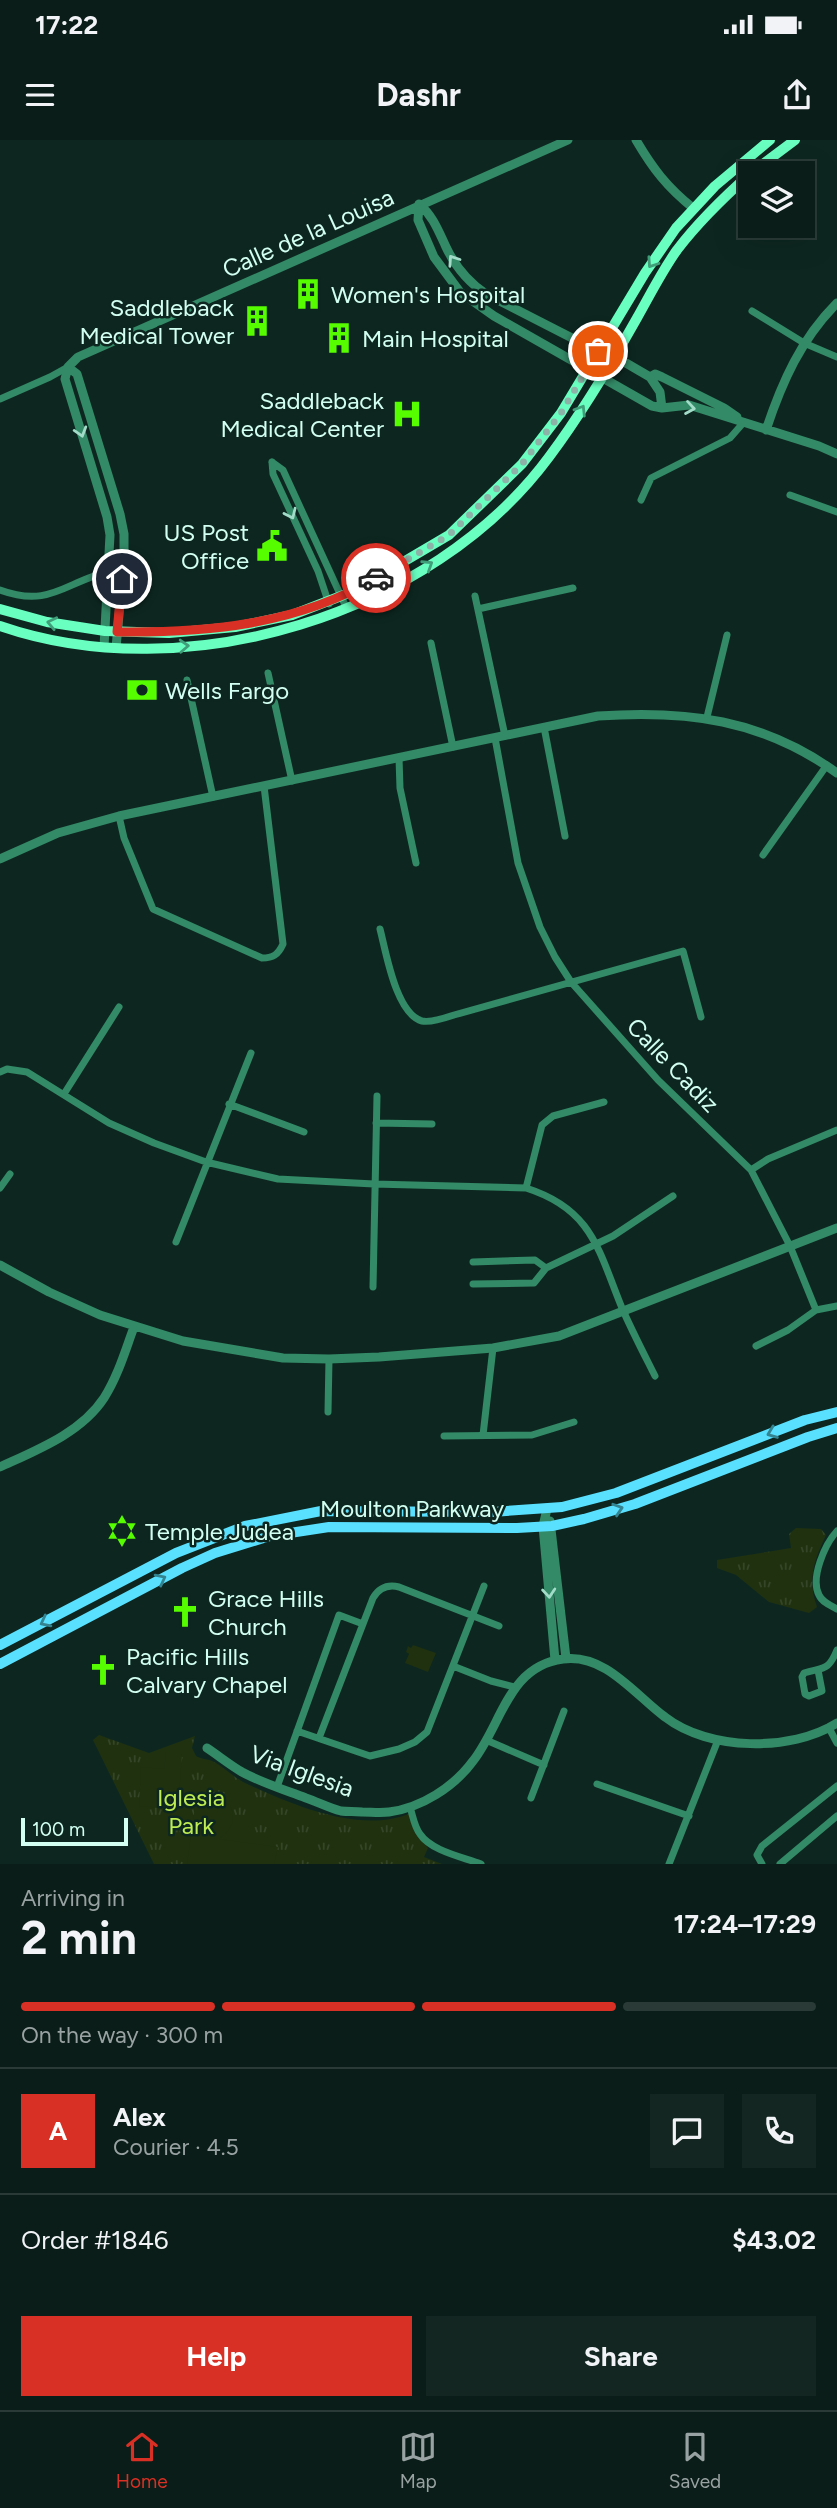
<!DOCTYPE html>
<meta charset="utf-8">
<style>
:root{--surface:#0a1d18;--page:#132621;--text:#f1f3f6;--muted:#99a2a2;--line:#2a3b37;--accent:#d93025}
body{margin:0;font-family:Figtree,sans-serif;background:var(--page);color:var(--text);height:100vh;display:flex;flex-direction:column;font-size:26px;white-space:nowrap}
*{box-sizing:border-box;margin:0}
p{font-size:23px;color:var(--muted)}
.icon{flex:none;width:38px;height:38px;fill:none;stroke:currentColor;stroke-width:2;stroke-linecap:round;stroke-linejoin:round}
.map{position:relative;height:1724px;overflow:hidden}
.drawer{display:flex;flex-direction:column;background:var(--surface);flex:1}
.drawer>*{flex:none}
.controls{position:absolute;left:738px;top:21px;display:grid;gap:14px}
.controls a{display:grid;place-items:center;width:77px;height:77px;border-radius:0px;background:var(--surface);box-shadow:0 7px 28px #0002,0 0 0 2px var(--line);font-size:35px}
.scale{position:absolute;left:21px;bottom:18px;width:107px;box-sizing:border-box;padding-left:7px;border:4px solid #d2fff1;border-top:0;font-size:19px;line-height:24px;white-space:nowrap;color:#d2fff1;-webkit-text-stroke:5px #0d2720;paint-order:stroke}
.pin{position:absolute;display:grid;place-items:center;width:60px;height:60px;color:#fff;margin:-30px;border:4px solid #fff;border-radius:50%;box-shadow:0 2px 7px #0007}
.courier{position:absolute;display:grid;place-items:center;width:70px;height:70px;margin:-35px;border:5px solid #d93025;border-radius:50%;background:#fff;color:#222;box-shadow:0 2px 9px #0007}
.headline em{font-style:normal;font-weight:700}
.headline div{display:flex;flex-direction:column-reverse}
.headline{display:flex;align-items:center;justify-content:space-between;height:119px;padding:0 21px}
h1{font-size:46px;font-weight:700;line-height:52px}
.bar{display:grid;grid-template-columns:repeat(4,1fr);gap:10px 7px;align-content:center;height:84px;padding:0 21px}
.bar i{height:9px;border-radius:5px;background:var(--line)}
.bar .current{background:var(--accent)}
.bar p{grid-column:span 4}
.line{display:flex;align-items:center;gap:18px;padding:0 21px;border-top:2px solid var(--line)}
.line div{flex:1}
.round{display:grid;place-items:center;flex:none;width:74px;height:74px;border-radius:0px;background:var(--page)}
.cta{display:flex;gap:14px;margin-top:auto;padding:14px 21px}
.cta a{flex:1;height:80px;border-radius:0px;background:var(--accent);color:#fff;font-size:28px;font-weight:700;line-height:80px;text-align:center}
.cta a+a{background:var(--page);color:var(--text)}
.status{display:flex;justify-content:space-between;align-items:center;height:49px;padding:0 35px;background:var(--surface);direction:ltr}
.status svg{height:19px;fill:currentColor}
header{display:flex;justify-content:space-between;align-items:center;height:91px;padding:0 21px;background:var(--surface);font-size:32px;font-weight:700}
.tab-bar{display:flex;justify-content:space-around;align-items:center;height:98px;border-top:2px solid var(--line);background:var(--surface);font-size:19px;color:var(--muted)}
.tab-bar a{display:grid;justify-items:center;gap:4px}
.tab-bar .current{color:var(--accent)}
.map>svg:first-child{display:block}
</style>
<div class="status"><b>17:22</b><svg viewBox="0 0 49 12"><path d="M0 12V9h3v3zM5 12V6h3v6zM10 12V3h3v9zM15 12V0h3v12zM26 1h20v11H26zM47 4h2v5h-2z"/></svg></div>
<header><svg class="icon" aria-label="menu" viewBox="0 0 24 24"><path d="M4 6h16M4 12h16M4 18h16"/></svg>Dashr<svg class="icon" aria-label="share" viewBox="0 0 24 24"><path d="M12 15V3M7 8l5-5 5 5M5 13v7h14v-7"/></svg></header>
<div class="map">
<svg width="837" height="1724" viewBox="0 0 837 1724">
<defs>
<pattern id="park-tufts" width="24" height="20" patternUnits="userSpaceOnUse" patternTransform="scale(1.75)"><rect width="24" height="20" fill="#1f310f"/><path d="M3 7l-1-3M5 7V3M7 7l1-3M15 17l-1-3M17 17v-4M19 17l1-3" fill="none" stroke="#344627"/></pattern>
</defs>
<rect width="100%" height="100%" fill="#0d2720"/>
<path fill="url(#park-tufts)" d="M796,1388L821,1389L826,1395C814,1421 807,1439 817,1467L809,1473L769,1462L736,1435L717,1428V1420L791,1408L789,1394Z
M99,1595L149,1613L195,1596L192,1608L196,1616C201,1619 207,1619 212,1621C223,1626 232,1636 243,1642C290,1664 358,1694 409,1674L415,1693L428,1708L424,1717L442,1724H154L93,1600Z"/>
<path fill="#1f310f" d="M413,1505L436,1513L428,1532L405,1523L409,1514L406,1512L408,1506L411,1508Z
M166,1614H182L178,1669L139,1666L141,1627L164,1629Z
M211,1658L230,1665C237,1680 231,1690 219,1699L278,1707L274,1724H187L191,1695H198L192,1687L195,1667L201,1659Z"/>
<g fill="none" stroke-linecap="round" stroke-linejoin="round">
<path stroke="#338a67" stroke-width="7" d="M752,171L804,203L837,217
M0,259L50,237L68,227
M272,322L283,330L346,467
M272,322L273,334L318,431L329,464
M790,355L837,372
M641,360L651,338L730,298L744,282
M0,450C57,471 70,433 123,431
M475,456L505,596
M478,469L573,448
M431,503L453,607
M268,533L292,641
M187,540L213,657
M707,577L727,495
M544,587L565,696
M495,598L518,723L540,787L555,817L571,842L658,940L751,1030L790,1106L816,1170
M399,618L400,648L416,723
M119,676L124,698L153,769L262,818C273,818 278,815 283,804L264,646
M763,715L827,625
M380,789C386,812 396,874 422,881C431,883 445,878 454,875L683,811L701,877
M0,932L7,929L27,932L109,983L154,1003L206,1022L278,1039L374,1044L526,1048C592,1069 598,1109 622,1168C632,1191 644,1214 655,1236
M64,954L119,867
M229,964L304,992
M376,983L432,984
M751,1030L768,1019L837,990
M0,1048L10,1034
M526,1048L542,985L553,976L604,962
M176,1102L251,913
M473,1122L535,1120L546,1128
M473,1144L534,1143L546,1128L613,1096L673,1056
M373,1147L377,956
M756,1206L788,1190L816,1170L837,1166
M328,1272L329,1219
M483,1295L493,1208
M444,1296L532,1295L574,1282
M837,1391C825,1404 810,1438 819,1455C822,1462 831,1466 837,1469
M453,1526L491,1541L514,1547
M818,1530L822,1551L809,1556L805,1554L802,1537L804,1533C823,1527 828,1532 837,1510
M829,1588L837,1603
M297,1591L370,1616L399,1609L415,1602L427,1592L484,1446
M319,1598L373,1458C379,1448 387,1444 399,1447L499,1486
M486,1600L544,1625
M597,1644L689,1676
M277,1647L339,1475L363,1484
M531,1658L564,1571
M410,1667C413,1676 414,1686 420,1694C431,1711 463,1717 481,1724
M669,1724L718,1600
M762,1724L757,1715L762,1706L837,1646
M780,1724L837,1676"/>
<path stroke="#338a67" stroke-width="9" d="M636,0C653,29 667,47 693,68
M419,64L418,80L434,117L460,152L494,176L652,266L662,268L689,265L819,306L837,314
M419,64C433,76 438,90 446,107C455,126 468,142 486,154L613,219L626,223L650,237L655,234L662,237L724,268L737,277
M68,227L77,234L120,374L124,394V418L116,508
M650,237L660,252L662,268
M766,290C782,242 801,199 837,163
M104,507L110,395L107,377L65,239L68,227L78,217L568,0
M0,719L58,693L119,676L598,576C687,570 762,579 837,633
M0,1125L49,1152L100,1175L183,1201L283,1218L329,1219L379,1217L493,1208L559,1196L837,1088
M0,1327C37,1310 81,1293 104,1258C118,1236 125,1211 134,1187
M547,1369L543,1386L555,1520
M550,1381L566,1518
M207,1608C219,1616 230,1625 242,1632C262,1643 285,1650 306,1658C318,1662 329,1668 341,1671C348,1672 355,1671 362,1672C371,1672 380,1673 389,1672C421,1668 454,1647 473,1621C502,1584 508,1526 563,1519C605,1513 635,1555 665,1577C709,1611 791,1612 837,1583"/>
<path stroke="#69ffc1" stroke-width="10" d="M751,33L795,0
M0,469L47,482L105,491L169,493L235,487L292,475L354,451L449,395L522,324L561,273L645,133L676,88L715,46L770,0
M0,486C185,550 432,475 549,317C582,273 610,226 637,178C650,155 662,131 677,110C699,81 724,57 751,33"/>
<path stroke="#59e0ff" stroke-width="10" d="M0,1505L176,1413L245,1386L321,1371L492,1372L562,1367L616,1353L805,1280L837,1272
M0,1524L182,1428L215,1413L270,1396L329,1387L517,1388L552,1386L584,1379L635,1364L808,1297L837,1288"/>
</g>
<defs><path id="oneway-chevron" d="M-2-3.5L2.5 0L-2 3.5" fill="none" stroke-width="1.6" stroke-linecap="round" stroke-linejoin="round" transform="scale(1.75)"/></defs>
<g stroke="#a2dcc8">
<use href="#oneway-chevron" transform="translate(453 120) rotate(-124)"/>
<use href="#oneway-chevron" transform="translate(690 268) rotate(9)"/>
<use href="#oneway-chevron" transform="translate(81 292) rotate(73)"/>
<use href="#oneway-chevron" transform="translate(291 374) rotate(65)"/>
<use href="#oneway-chevron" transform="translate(549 1453) rotate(85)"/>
</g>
<g stroke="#409e79">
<use href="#oneway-chevron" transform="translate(652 123) rotate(124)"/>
<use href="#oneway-chevron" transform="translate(581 270) rotate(-58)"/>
<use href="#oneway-chevron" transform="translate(428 425) rotate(-33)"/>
<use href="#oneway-chevron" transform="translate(52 483) rotate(-168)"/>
<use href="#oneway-chevron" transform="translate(184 506) rotate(-3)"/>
</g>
<g stroke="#338490">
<use href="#oneway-chevron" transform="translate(772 1293) rotate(159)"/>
<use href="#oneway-chevron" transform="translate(618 1369) rotate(-18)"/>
<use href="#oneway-chevron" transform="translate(161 1439) rotate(-27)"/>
<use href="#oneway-chevron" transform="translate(45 1482) rotate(153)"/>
</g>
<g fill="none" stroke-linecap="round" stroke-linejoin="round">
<path stroke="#8db3a8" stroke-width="7" stroke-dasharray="0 12.6" d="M376,438L449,395L522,324L561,273L598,211"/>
<path stroke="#d93025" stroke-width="9" d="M122,439L117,492C207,493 297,485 376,438"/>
</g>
<defs>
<symbol id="building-bare" viewBox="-9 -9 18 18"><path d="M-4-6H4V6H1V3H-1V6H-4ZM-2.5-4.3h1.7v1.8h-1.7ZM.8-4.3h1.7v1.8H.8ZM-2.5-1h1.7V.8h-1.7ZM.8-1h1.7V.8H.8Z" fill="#56fd00" stroke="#0d2720" stroke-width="2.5" paint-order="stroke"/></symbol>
<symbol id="hospital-bare" viewBox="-9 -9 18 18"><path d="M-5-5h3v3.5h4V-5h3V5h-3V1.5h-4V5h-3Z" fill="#56fd00" stroke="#0d2720" stroke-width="2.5" paint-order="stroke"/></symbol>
<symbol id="civic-bare" viewBox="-9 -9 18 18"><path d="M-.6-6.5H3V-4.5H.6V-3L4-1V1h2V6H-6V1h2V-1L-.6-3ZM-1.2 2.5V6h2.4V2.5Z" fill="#56fd00" stroke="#0d2720" stroke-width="2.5" paint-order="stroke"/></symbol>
<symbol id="bank-bare" viewBox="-9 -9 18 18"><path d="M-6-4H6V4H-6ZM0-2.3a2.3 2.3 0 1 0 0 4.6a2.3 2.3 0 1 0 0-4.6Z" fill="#56fd00" stroke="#0d2720" stroke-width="2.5" paint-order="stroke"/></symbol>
<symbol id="synagogue-bare" viewBox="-9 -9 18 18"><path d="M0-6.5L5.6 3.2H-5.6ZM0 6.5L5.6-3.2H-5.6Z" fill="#56fd00" stroke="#0d2720" stroke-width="2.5" paint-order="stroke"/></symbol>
<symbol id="church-bare" viewBox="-9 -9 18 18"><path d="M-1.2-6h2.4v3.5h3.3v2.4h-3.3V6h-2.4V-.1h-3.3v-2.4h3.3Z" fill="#56fd00" stroke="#0d2720" stroke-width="2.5" paint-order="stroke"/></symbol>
</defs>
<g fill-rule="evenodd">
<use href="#building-bare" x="286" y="132" width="44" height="44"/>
<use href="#building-bare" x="235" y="159" width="44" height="44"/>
<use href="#building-bare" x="317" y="176" width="44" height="44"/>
<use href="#hospital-bare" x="385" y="252" width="44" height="44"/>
<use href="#civic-bare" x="250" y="384" width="44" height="44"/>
<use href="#bank-bare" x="120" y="528" width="44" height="44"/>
<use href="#synagogue-bare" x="100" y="1369" width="44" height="44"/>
<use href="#church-bare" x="163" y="1450" width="44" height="44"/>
<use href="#church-bare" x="81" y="1508" width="44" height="44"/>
</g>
<g text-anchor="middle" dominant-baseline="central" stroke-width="5" stroke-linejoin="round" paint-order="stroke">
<g font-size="24" fill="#d2fff1" stroke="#0d2720">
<text transform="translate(308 93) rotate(-24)">Calle de la Louisa</text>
<text transform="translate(673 925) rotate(46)">Calle Cadiz</text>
<text x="412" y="1368">Moulton Parkway</text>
<text transform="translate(302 1631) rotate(20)">Via Iglesia</text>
</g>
<g font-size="24" fill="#d2fff1" stroke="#0d2720" text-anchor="start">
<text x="331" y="154">Women's Hospital</text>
<text x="234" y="167" text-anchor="end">Saddleback<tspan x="234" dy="28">Medical Tower</tspan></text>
<text x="362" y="198">Main Hospital</text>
<text x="384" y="260" text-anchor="end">Saddleback<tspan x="384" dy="28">Medical Center</tspan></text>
<text x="249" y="392" text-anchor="end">US Post<tspan x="249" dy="28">Office</tspan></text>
<text x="165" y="550">Wells Fargo</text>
<text x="145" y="1391">Temple Judea</text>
<text x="208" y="1458">Grace Hills<tspan x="208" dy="28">Church</tspan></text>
<text x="126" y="1516">Pacific Hills<tspan x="126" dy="28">Calvary Chapel</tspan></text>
</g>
<g font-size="24" fill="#bceb52" stroke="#0d2720">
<text x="191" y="1657">Iglesia<tspan x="191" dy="28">Park</tspan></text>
</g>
</g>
</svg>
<div class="controls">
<a><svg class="icon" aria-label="layers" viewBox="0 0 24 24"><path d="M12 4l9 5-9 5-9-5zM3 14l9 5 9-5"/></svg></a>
</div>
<div class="scale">100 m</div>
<div class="pin" style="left:598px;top:211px;background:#ea580c"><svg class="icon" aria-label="bag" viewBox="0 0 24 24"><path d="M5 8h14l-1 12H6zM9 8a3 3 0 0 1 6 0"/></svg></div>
<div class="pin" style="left:122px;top:439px;background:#1f2937"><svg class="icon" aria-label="home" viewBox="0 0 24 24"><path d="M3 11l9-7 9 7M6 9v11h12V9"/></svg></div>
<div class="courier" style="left:376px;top:438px"><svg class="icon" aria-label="car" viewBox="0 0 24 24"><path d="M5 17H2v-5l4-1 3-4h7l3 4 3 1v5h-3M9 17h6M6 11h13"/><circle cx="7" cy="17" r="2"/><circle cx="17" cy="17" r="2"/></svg></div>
</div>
<section class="drawer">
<div class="headline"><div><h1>2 min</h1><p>Arriving in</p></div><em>17:24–17:29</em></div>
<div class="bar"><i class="current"></i><i class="current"></i><i class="current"></i><i></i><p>On the way · 300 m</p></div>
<div class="line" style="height:126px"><b class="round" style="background:var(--accent);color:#fff">A</b><div><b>Alex</b><p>Courier · 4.5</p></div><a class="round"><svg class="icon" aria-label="chat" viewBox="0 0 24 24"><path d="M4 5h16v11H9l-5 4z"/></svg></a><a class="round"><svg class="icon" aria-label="phone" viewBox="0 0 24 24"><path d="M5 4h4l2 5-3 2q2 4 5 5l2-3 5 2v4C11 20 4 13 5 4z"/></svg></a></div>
<div class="line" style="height:91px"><div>Order #1846</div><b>$43.02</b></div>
<div class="cta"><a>Help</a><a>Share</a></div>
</section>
<nav class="tab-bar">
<a class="current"><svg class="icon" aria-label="home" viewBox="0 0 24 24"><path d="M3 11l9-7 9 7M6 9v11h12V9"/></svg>Home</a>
<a><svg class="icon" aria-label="map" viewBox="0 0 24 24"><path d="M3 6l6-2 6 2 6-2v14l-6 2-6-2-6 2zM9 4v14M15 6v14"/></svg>Map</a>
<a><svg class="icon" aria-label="saved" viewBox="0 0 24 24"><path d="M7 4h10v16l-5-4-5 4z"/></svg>Saved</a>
</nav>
